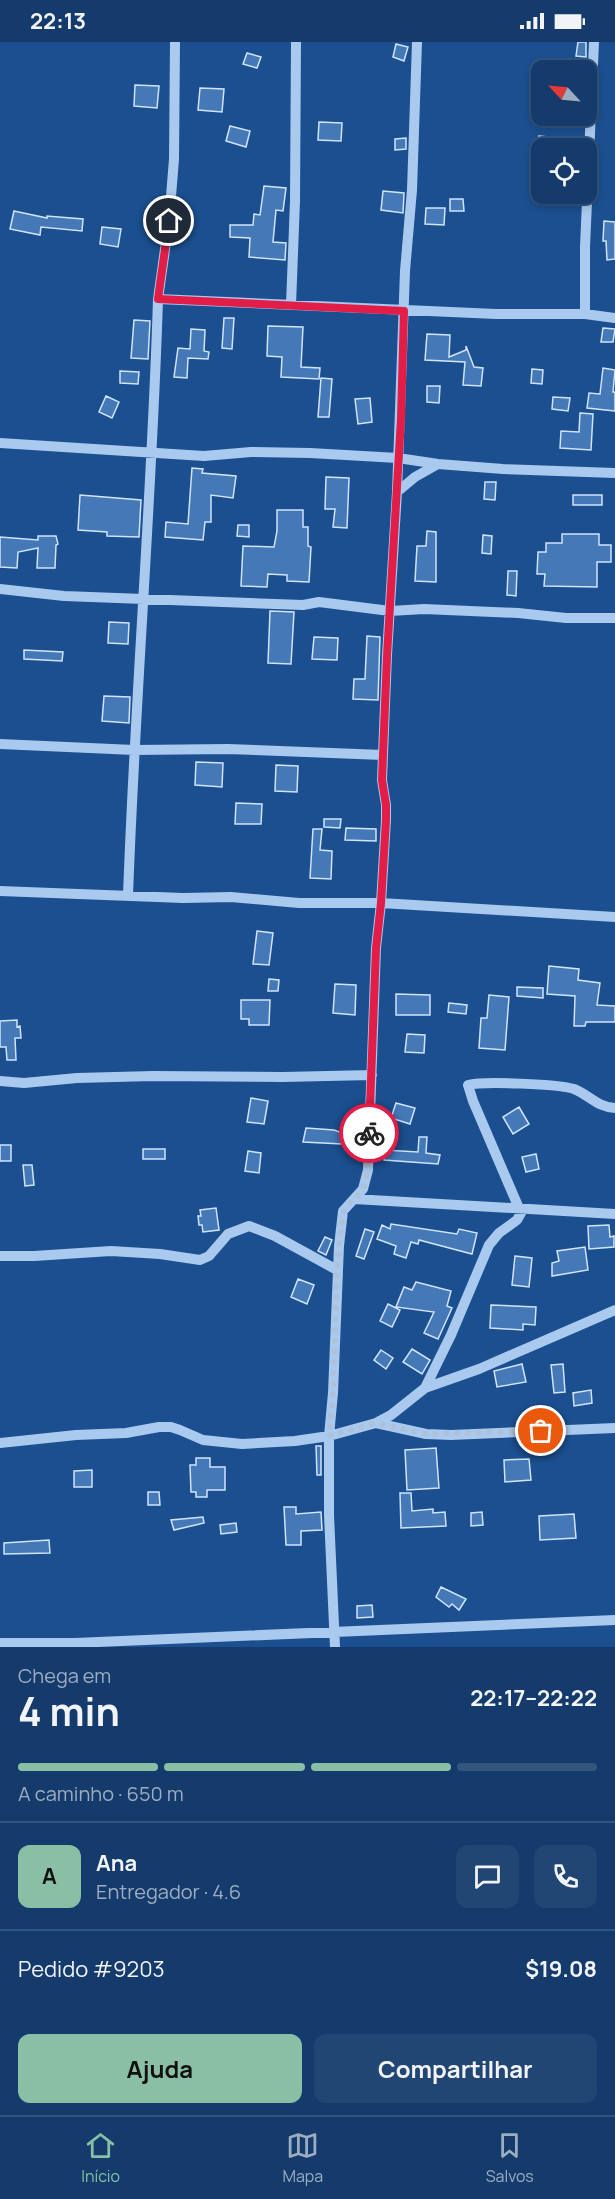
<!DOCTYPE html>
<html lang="pt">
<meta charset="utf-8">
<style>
:root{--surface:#143b6b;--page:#214673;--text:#f1f3f6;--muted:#9dadc1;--line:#33557e;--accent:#8abfa5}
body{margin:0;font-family:Manrope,sans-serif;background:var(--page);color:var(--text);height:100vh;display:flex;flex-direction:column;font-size:22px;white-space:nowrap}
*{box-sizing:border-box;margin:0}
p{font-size:20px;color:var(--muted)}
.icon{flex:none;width:33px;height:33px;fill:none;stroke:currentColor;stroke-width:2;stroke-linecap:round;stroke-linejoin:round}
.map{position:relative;height:1605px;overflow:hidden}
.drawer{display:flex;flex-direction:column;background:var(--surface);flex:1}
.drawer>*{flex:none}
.needle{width:39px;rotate:296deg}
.controls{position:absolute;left:531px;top:18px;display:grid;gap:12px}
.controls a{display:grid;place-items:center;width:66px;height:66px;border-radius:12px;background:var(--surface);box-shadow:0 3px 9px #0003,0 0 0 2px var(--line);font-size:30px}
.pin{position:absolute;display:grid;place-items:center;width:51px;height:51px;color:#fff;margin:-26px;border:3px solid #fff;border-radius:50%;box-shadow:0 2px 6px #0007}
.courier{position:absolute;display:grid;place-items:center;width:60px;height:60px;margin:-30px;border:4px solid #e11d48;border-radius:50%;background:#fff;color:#222;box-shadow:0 2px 8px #0007}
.headline em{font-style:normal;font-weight:700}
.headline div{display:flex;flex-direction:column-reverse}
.headline{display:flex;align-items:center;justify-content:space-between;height:102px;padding:0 18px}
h1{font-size:39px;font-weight:700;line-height:45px}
.bar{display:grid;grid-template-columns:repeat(4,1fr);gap:9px 6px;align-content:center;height:72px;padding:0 18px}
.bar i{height:8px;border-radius:4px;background:var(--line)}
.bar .current{background:var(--accent)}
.bar p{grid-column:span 4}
.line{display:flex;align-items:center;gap:15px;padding:0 18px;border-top:2px solid var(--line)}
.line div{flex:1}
.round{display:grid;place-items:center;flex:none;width:63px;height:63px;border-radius:12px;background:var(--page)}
.button{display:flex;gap:12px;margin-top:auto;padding:12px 18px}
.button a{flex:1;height:69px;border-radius:12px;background:var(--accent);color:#111;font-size:24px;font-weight:700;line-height:69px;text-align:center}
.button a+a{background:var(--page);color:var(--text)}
.status{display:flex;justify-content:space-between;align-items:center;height:42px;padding:0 30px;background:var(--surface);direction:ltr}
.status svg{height:16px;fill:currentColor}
.tabs{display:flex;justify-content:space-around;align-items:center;height:84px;border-top:2px solid var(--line);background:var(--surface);font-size:16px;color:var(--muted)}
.tabs a{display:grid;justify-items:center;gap:3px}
.tabs .current{color:var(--accent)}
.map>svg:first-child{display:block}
</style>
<div class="status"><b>22:13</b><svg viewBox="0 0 49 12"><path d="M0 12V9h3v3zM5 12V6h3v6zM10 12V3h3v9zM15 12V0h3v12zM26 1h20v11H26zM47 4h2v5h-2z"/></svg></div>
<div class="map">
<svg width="615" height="1605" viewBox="0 0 615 1605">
<rect width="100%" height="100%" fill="#1b4f8f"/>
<path fill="#4478b7" stroke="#cfe3fa" stroke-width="1.5" d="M578,0H586V15L576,14Z
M396,2L408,5L404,19L393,15Z
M247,11L261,15L257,26L243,22Z
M135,43L159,44L157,66L134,64Z
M200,46L224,47L222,70L198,68Z
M319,80L342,81L341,99L318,98Z
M230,84L250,89L246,105L226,99Z
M539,94L557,96L556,106H538Z
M406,96V107L395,108V97Z
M264,144L286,146L283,169L276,168L273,200L286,201L285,218L249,215L250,196L230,195V183H253L254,172L260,173Z
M383,149L404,151L403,171L381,168Z
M450,157H463L464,169H450Z
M426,166H445L444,183L425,182Z
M14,169L47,176V174L83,177L82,189L41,185L40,193L10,187Z
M604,179L615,180V217L607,218L606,199H603Z
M102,185L121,187L118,205L100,202Z
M224,276H234L232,307L222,306Z
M134,278L150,279L148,317L131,316Z
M268,284L303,285L301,325L320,326L319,337L281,335L282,315L267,314Z
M603,286L615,287L613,300H601Z
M191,287L205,288L204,309L209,310L208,317L188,316L187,336L174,335L178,306L190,307Z
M427,292L450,293L449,315L466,308V304L474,325L483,326L481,344L463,343L465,320L425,318Z
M603,326L615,328L613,350H615V369L587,366L589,351L600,352Z
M532,327L543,328L542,342L531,341Z
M120,329L139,330L138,342L120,341Z
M321,336L332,337L329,375H318Z
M427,344H440L439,361L427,360Z
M106,354L119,360L112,376L99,370Z
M553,355L570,356L568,369L552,367Z
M370,356L372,380L358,382L355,357Z
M580,371L593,372L591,408L560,406L561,389L579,390Z
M192,426L203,427L202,431L236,434L233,456L211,453V480H205L203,498L165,495L166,480L188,482Z
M326,435L349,436L347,486L333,485L335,467H325Z
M485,440H496L495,458L484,457Z
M80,453L141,458L139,495L107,494V490L78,488Z
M573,453H602V463H573Z
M277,468H303V485H308V504L311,505L309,540L287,539V533L268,532L267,545L241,544L243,504L274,505L277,489Z
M238,483H249V495L237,494Z
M427,489L436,490V540L415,539L417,504H426Z
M562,492H599V503H611V520H597V545L544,544L545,532H537L538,510H546V501H562Z
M483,493L492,494L491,512L482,511Z
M38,494H56L58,502L56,503L55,526H37L38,506L18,510L17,526L0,525V495L38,498Z
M508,529H517L516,554L507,553Z
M270,569L294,570L291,622L268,621Z
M109,580L129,581L128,602L108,601Z
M367,594L380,595L378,658L353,657L354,637H365Z
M314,595L338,596L337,618L312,617Z
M24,608L63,610L62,619L24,617Z
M104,654L130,655L129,681L102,679Z
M196,720L223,721L222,745L195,743Z
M276,723L298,724L297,750L275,749Z
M236,761L262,762L261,782H235Z
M324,777H341L340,786L324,785Z
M346,786L376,787V799L345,798Z
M313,787H322L320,808L332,809L331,837L310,836Z
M257,889L273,891L269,923L253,922Z
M549,924L579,927L578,938L600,941L597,963L615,964V980H586L585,984H574L575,954L547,952Z
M269,937L279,938L278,949H268Z
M335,942L356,943L355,973L333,971Z
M517,945L543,946V956L517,954Z
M396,952L430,953V973H396Z
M489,953L509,955L505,1008L479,1006L481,976H487Z
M241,958H270L269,983H249V977H241Z
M449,961L467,963L466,972L448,970Z
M17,978V985L20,984L21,996H15L16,1018H7L6,1005H0V979Z
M407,992L425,993L424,1011L405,1010Z
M251,1056L268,1059L264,1082L247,1080Z
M396,1061L415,1066L410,1082L391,1076Z
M519,1065L529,1082L513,1092L503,1075Z
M306,1086L334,1088L345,1092L342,1102L303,1100Z
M419,1095H427L426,1111L440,1113L438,1122L384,1118V1108L418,1110Z
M0,1103H11V1119H0Z
M143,1107H165V1117H143Z
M248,1109L261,1111L259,1131L245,1129Z
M536,1112L539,1127L526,1130L522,1115Z
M23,1123H32L34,1143L25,1144Z
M216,1166L219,1188L203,1190L202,1183H199L198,1174H201L200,1168Z
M391,1182L457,1192L459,1187L477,1191L472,1212L419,1198L418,1202L411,1200L406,1216L394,1212L396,1204L377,1197L382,1183L390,1187Z
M609,1183L610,1195L614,1194V1205L589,1207L588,1184Z
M365,1187L374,1190L364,1217L356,1214Z
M325,1195L332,1198L326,1213L318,1209Z
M585,1205L588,1228L552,1234V1221L559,1219L557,1209Z
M515,1214L532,1216L529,1245L512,1243Z
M298,1237L314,1243L307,1262L291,1255Z
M416,1240L451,1249L447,1264L452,1266L438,1297L424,1291L434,1270L396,1265L404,1245L412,1248Z
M388,1262L400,1268L392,1285L380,1279Z
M491,1263L536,1265L535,1283L523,1282V1288L490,1286Z
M412,1307L430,1318L422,1332L403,1320Z
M381,1308L393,1316L386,1327L374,1318Z
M522,1322L526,1340L497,1345L494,1329Z
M563,1322L565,1350L554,1351L551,1323Z
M591,1348L592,1361L574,1364L573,1351Z
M316,1404H321V1433H317Z
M436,1406L439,1446L407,1448L405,1408Z
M196,1416H210V1425H225V1448H207V1455H196V1450H191L190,1423H196Z
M529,1417L531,1438L505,1440L504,1418Z
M92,1428V1445H74V1429Z
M148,1450H159L160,1463H148Z
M400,1451H411L412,1469L433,1467V1471L445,1470L446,1484L401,1486Z
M284,1465H296V1472L321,1470L322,1488L301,1489V1503H286Z
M482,1470L483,1483L471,1484V1471Z
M574,1472L576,1496L540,1498L539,1474Z
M203,1475L204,1481L174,1488L171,1478Z
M236,1481L237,1490L221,1492L220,1483Z
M49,1498L50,1511L4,1512V1501Z
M441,1545L466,1557L459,1568L452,1562L449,1565L436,1555Z
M372,1563L373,1575L357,1576V1564Z"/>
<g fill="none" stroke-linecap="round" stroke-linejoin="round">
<path stroke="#a9c9ee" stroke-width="10" d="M158,257L169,179L174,117L175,0
M291,263L295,159L296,0
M585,272V205L594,0
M0,401L204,414L251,410L310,411L398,416L438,422L503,427L615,431
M397,450L415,435L438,422
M0,547L64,554L303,563L319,560L390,569L424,567L518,571L566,576H615
M0,702L134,708L228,707L383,713
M0,849L183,856L231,855L299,861H381L615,875
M128,854C135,655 152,456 158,257L496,272H585L615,276
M0,1039L24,1041L77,1036L153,1034L283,1035L372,1033
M354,1157L615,1172
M0,1214H34L111,1209L160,1212L200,1218L209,1214L228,1192L249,1184L275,1194L337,1228
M425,1346L451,1293L489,1203L499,1191L517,1178L521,1171L473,1059L468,1043C483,1039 559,1042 574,1047C589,1053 599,1066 615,1066
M376,1381L426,1392L451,1393L615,1386
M0,1401L76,1393L126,1391L159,1385H171L180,1388L203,1398L242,1402L295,1399L329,1394L376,1381L391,1373L425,1346L479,1327L615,1268
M0,1601H75L615,1578
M335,1605L329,1473V1394L333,1351L339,1204L343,1169L363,1147L368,1128L376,906L381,861L386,778V763L382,738L387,613L397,450L405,229L412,148L417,0"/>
</g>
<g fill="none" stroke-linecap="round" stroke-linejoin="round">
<path stroke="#afc1d8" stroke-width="6" stroke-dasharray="0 10.8" d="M369,1091L366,1139L360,1151L346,1165L342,1173L337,1228L333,1351L329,1394L376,1381L426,1392L541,1389"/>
<path stroke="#e11d48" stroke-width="8" d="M169,179L158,257L404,269L401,377L387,614L382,738L386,763V778L381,861L376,906L369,1091"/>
</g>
</svg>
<div class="controls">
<a><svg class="needle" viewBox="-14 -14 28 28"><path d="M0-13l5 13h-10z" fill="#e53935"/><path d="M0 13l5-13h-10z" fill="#9dadc1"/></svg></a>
<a><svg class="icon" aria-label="locate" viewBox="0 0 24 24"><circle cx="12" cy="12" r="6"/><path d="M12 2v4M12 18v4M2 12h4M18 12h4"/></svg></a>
</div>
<div class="pin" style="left:541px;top:1389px;background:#ea580c"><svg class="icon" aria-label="bag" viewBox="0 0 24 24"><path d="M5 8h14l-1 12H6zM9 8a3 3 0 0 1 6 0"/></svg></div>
<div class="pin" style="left:169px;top:179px;background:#1f2937"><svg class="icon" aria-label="home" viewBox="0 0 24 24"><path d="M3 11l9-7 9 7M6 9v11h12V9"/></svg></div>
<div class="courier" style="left:369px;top:1091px"><svg class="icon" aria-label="bike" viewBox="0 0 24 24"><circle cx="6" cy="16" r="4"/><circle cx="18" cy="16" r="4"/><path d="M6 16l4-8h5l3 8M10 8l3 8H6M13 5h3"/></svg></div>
</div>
<section class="drawer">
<div class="headline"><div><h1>4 min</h1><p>Chega em</p></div><em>22:17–22:22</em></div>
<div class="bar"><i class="current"></i><i class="current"></i><i class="current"></i><i></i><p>A caminho · 650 m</p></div>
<div class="line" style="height:108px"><b class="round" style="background:var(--accent);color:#111">A</b><div><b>Ana</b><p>Entregador · 4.6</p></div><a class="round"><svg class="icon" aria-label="chat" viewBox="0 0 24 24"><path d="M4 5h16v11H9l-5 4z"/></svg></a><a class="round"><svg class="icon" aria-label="phone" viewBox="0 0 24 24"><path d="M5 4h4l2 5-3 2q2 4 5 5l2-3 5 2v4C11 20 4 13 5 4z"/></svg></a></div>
<div class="line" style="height:78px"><div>Pedido #9203</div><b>$19.08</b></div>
<div class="button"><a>Ajuda</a><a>Compartilhar</a></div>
</section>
<nav class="tabs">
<a class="current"><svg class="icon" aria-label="home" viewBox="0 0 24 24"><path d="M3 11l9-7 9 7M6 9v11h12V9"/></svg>Início</a>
<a><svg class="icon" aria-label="map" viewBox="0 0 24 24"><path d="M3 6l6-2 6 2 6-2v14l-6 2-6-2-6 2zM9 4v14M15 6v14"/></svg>Mapa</a>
<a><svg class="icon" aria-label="saved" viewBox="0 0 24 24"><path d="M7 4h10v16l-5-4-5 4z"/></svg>Salvos</a>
</nav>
